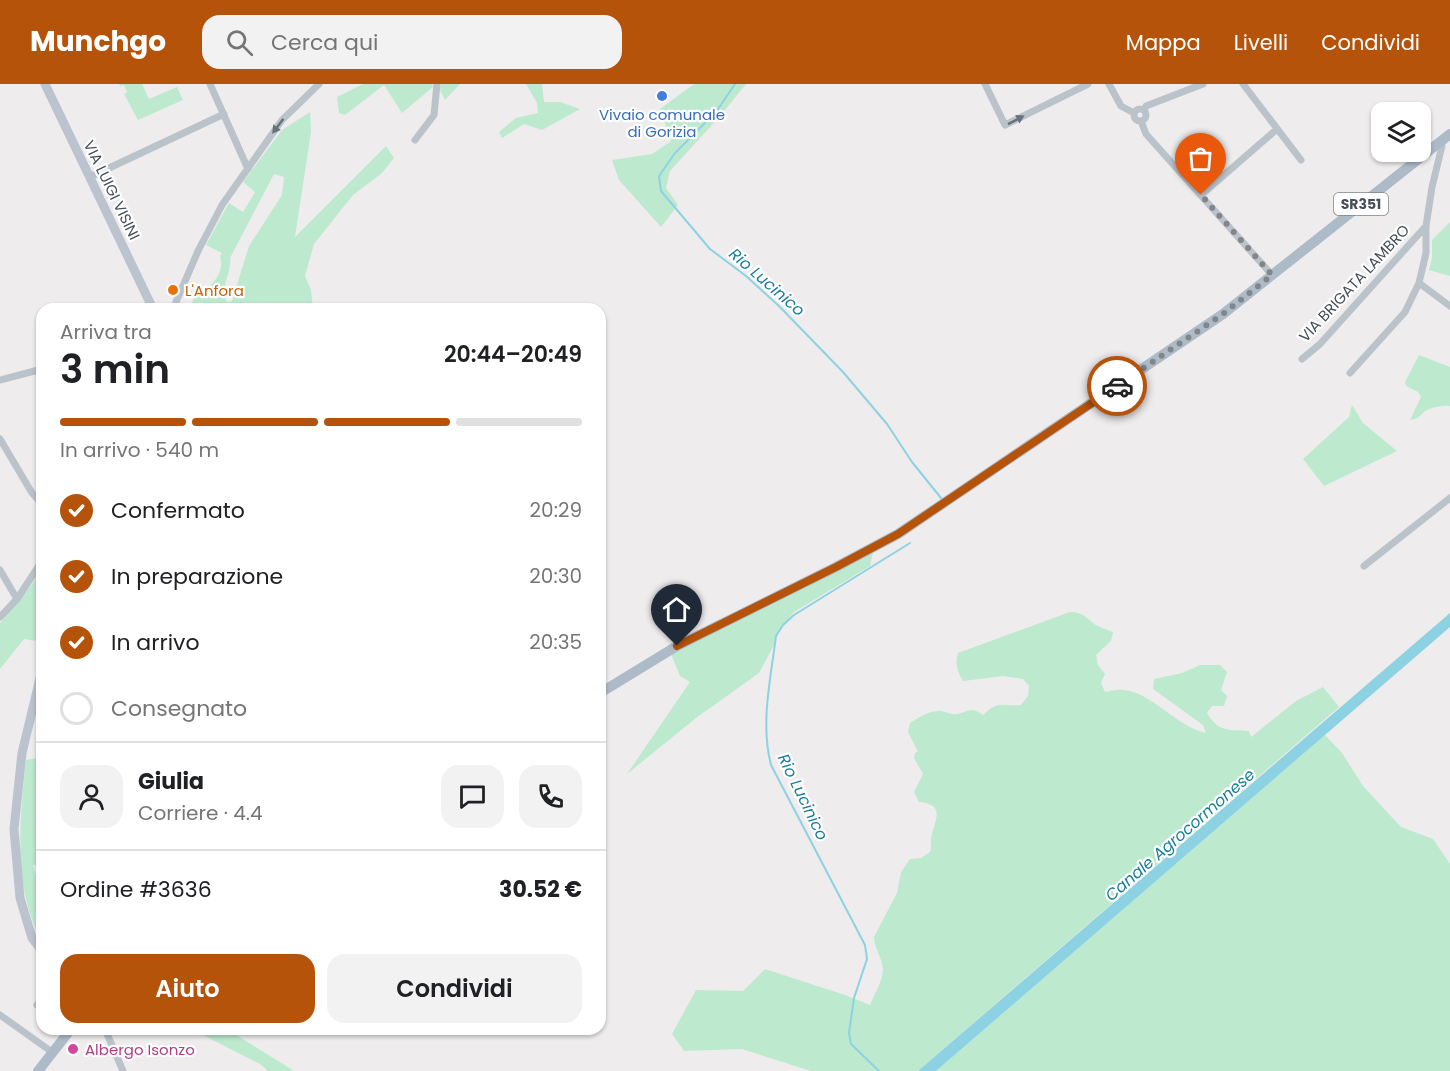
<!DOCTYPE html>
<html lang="it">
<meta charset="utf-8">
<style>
:root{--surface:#fff;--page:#f2f2f2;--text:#202124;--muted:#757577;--line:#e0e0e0;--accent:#b45309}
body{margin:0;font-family:Poppins,sans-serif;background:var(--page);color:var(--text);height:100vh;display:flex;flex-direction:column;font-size:22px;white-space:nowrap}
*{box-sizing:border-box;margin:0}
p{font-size:20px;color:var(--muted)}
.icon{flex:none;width:33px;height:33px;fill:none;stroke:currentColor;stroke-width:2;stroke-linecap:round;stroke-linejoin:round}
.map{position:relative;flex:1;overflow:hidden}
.panel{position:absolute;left:36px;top:219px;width:570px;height:732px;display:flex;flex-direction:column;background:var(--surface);border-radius:18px;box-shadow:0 2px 4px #0004}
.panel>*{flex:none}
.buttons{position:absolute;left:1371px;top:18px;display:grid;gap:12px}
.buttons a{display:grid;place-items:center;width:60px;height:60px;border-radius:12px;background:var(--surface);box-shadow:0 2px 4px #0004;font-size:30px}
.pin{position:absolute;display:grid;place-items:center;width:51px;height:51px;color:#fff;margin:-62px -26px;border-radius:50% 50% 50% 0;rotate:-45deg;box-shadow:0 0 6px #0007}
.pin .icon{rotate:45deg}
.courier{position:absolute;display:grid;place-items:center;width:60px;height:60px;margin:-30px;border:4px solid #b45309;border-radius:50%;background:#fff;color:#222;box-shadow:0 2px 8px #0007}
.summary em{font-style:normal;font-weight:600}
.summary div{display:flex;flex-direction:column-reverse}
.summary{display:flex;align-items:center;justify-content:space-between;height:102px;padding:0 24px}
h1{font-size:39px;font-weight:600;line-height:45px}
.bar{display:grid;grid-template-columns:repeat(4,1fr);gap:9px 6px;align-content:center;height:72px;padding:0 24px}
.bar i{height:8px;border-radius:4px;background:var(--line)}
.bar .active{background:var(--accent)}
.bar p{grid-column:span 4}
.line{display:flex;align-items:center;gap:15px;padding:0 24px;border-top:2px solid var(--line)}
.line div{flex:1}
.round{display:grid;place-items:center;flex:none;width:63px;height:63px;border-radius:18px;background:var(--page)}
ol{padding:0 24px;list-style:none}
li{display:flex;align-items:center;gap:18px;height:66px}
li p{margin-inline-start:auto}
li .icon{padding:6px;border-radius:50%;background:var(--accent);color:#fff;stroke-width:4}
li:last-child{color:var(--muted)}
li i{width:33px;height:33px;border:3px solid var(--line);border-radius:50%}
.primary-button{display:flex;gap:12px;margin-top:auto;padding:12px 24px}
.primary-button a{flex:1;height:69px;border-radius:18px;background:var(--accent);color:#fff;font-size:24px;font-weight:600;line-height:69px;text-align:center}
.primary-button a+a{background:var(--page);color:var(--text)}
header{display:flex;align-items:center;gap:36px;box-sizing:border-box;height:84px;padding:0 30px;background:var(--accent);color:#fff}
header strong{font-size:28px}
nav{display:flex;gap:33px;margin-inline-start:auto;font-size:21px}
.search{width:420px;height:54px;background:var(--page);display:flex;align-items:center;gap:15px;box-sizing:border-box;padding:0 21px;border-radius:18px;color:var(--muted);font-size:22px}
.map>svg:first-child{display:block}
</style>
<header>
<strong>Munchgo</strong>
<div class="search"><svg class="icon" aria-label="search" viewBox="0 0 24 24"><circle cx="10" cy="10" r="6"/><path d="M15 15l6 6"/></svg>Cerca qui</div>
<nav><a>Mappa</a><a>Livelli</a><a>Condividi</a></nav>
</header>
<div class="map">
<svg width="1450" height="987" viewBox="0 0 1450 987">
<rect width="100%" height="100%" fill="#eeecec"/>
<path fill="#bdeace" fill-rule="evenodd" d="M119,0H142L149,15L177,3L183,16L138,36L124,10L127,8L124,1L120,2Z
M363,0H432L433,3L402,29L384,1L345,31L339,29L337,13Z
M441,0H460L445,16L440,6Z
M526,0H542L544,18H560L580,25L542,46L524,40L502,54L499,48L516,34L538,29L537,19Z
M694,0H746L721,31L670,87L666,104L678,121L661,143L619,96L612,76L652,70L671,57L660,25Z
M310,28L311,48L295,153L386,62L394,74L382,89L353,111L314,160L305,192L311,206L313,225H190L196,208L203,209C214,198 225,188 220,172L222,169L206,161L229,119L243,128L255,108L243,98L282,46ZM274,90L284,93L282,111L249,162L232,217L227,218C219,203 232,190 230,174Z
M1450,138V192L1429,186L1432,174V156Z
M1419,271L1450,283V322C1443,321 1430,323 1424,328C1419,333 1418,335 1410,336L1421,313L1418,308L1406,302L1405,298Z
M1352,321L1363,339L1397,367L1324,402L1303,375L1349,333Z
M873,468L870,482L794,528L776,550L774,561L759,589L696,634L627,690L690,598L680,592L671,570Z
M42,484V558L24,555L0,585V539L32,500Z
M1070,528C1082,528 1085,532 1093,539C1098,543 1107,545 1113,548L1111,557L1096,571L1098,581L1105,590L1101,599L1105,608C1111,607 1118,605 1124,606C1151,608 1177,643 1206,649L1203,641L1153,605L1154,595L1182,589L1200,581H1220L1227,588L1221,606L1227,612L1224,622H1212L1207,629C1219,649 1228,645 1249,647L1251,653L1296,617L1323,603L1339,623L918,987H811L742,965L684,967L672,950L696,906L743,907L765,885L845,911L870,921C874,910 883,897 883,885C882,873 874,864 874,853L897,809L901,788L910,775L921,774L930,768C932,762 930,759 931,754C934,738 947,720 919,718L914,708L923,690L914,674L915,669L918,668L908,648L910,639C919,633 930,626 941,627C946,628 952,631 956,630C969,629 969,621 983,631C1000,615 1001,623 1021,621L1028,612L1029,602L1023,595L1003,592L963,597C957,587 955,580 958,569Z
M1325,651L1342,669L1363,702L1401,743L1433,755L1450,780V987H936Z
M42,673V782L33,781L42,814V856C12,806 20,732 26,676Z
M191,945H227L294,987H268L260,980Z"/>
<path fill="#8dd2e3" d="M1450,529V543L936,987H918Z"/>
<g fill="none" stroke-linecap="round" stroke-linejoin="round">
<path stroke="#8dd2e3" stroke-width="2" d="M735,0L716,28L675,69L659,92L661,107L710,165L746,192L779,222L843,288L887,340L912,378L941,414
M879,987L851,960L849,949L854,914L867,875L865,861L771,681C760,639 771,593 776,552L783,541L794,531L910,459"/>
<path stroke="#bbc3ca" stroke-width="7" d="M210,0L248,85
M985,0L1005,41L1088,0
M1109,0L1121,22L1134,29
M1243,0L1301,76
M1134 31a6 6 0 1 1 12 0a6 6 0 1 1-12 0Z
M1144,26L1146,22L1203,0
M1141,37L1146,50L1272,191
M415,56L434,31L437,0
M90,93L224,30
M1201,111L1277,45
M1419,199L1450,222
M173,225L198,167L222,121L282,36L319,0
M1302,275L1320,260L1426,142
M1350,289L1405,228L1419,199L1426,169V142L1432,103L1442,62L1440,57
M0,296L42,285
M0,355L32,409L42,420
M1364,482L1450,414
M0,486L17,515
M0,533L17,515L42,477
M37,921L42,924
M0,931L52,968
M105,945L123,987"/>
<path stroke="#bbc4ce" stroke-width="9" d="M45,0L153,225
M42,586L22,669L14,745L20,814L32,854L42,867"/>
<path stroke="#adbbc9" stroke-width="10" d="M600,609L677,562L836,483L898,450L1223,230L1450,50
M38,987L71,945"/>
</g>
<defs><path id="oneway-solid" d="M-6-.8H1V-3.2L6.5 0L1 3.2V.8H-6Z" transform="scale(1.5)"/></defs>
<g fill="#69727a">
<use href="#oneway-solid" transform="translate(1016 36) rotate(-27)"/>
<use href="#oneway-solid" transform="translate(278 42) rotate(127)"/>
</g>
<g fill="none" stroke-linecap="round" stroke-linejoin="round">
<path stroke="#81868b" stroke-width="6" stroke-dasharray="0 10.8" d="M1117,302L1223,230L1272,191L1201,111"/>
<path stroke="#b45309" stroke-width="8" d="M677,562L836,483L898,450L1117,302"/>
</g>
<circle fill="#3f7fe0" stroke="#fff" stroke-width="2" cx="662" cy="12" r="6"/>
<circle fill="#e8710a" stroke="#fff" stroke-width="2" cx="173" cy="206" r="6"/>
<circle fill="#d1479c" stroke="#fff" stroke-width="2" cx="73" cy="965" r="6"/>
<g text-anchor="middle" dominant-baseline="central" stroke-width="4.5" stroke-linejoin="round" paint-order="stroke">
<rect fill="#fff" stroke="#7e8489" stroke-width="1.5" x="1334" y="109" width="54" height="22" rx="4.5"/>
<g font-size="14" font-weight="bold" fill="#464f57">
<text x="1361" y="120">SR351</text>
</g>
<g font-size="15" fill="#366cbe" stroke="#fff">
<text x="662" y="30">Vivaio comunale<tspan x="662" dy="17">di Gorizia</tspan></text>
</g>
<g font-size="15" fill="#464f57" stroke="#fff">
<text transform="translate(112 106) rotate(64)">VIA LUIGI VISINI</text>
<text transform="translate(1354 199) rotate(-47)">VIA BRIGATA LAMBRO</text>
</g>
<g font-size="15" fill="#c56008" stroke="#fff" text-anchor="start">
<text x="185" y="206">L'Anfora</text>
</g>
<g font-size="15" fill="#b23c85" stroke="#fff" text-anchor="start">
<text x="85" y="965">Albergo Isonzo</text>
</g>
<g font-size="16" font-style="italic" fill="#187e98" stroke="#fff">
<text transform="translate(767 198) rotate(41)">Rio Lucinico</text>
<text transform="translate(803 713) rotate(64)">Rio Lucinico</text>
<text transform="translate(1180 751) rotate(-41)">Canale Agrocormonese</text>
</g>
</g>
</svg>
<div class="buttons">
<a><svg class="icon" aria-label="layers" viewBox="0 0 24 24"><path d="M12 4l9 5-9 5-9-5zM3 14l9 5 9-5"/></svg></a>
</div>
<div class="pin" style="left:1201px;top:111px;background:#ea580c"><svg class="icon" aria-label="bag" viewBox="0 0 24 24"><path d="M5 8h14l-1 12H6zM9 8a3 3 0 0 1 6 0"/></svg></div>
<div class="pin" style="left:677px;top:562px;background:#1f2937"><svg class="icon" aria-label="home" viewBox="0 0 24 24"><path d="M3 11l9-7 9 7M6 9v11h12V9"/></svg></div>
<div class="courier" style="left:1117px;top:302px"><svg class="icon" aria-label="car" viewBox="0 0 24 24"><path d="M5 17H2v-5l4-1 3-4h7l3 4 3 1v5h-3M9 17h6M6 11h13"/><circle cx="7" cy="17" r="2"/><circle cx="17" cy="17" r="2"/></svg></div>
<section class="panel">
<div class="summary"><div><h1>3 min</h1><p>Arriva tra</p></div><em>20:44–20:49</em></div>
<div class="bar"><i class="active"></i><i class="active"></i><i class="active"></i><i></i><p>In arrivo · 540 m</p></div>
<ol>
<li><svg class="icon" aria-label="check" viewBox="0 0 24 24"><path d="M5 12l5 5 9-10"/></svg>Confermato<p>20:29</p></li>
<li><svg class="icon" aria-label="check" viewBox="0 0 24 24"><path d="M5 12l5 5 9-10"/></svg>In preparazione<p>20:30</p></li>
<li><svg class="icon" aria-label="check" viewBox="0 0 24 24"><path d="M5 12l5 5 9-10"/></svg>In arrivo<p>20:35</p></li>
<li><i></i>Consegnato</li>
</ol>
<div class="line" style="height:108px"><a class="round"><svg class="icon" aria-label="person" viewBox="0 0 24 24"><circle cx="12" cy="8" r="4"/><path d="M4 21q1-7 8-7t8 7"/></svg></a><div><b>Giulia</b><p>Corriere · 4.4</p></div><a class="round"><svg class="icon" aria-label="chat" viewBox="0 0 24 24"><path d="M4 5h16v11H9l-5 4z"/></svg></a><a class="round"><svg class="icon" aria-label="phone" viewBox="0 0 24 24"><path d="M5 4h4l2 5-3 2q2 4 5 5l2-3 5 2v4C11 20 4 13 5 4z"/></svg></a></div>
<div class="line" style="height:78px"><div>Ordine #3636</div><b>30.52 €</b></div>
<div class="primary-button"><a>Aiuto</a><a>Condividi</a></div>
</section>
</div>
